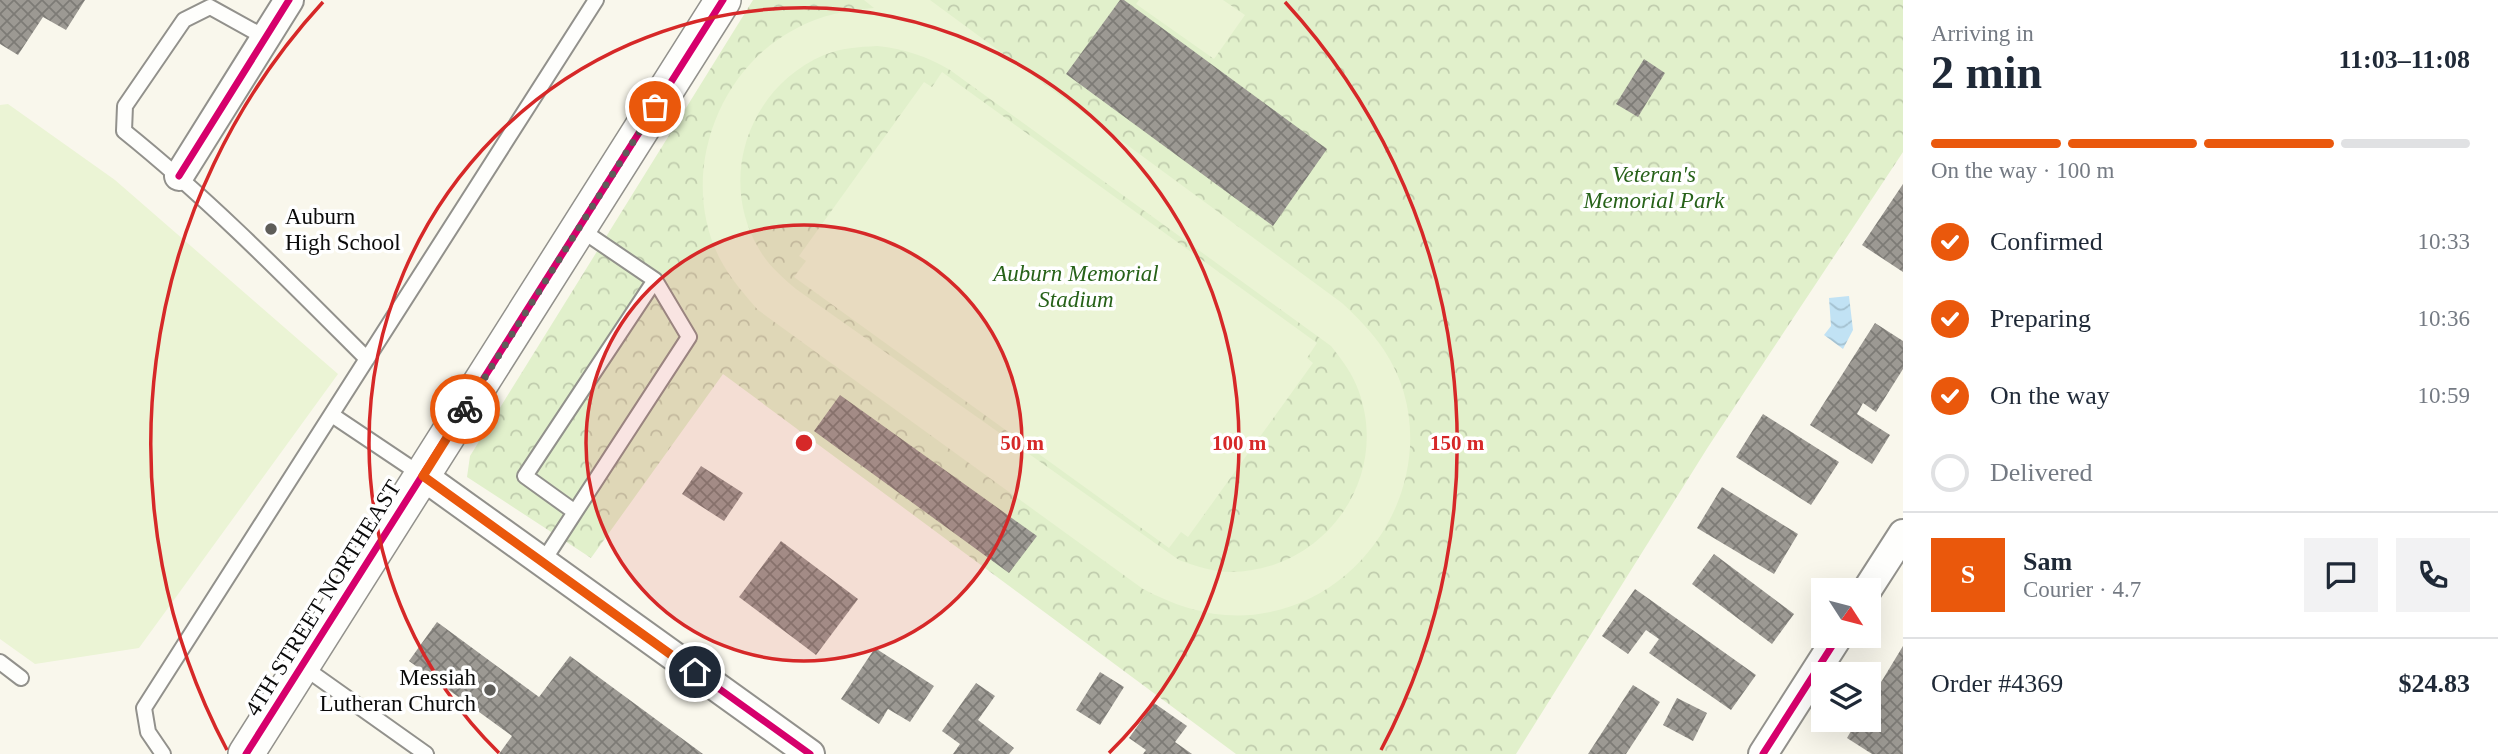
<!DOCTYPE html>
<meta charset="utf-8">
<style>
:root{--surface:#fff;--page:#f2f2f3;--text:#1f2937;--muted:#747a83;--line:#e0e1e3;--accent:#ea580c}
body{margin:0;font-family:"Times New Roman",serif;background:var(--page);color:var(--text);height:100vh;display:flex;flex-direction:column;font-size:26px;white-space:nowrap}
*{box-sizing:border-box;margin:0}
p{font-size:23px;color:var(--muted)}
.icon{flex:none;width:38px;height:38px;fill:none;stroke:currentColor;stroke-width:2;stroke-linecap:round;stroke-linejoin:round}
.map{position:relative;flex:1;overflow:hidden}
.drawer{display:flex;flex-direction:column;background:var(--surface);width:595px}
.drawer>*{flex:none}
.needle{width:46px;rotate:126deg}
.buttons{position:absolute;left:1811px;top:578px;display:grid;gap:14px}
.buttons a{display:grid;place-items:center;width:70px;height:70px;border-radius:0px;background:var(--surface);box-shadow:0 7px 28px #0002;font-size:35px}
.pin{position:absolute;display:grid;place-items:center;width:60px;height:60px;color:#fff;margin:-30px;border:4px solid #fff;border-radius:50%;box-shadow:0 2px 7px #0007}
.courier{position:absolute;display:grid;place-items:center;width:70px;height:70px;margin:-35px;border:5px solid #ea580c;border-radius:50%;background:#fff;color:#222;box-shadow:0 2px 9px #0007}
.headline em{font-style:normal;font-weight:800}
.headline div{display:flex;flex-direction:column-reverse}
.headline{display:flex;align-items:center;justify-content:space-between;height:119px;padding:0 28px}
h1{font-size:46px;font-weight:800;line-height:52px}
.bar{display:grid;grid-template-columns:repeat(4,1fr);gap:10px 7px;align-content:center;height:84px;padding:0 28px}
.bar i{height:9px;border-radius:5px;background:var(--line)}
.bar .active{background:var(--accent)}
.bar p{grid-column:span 4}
.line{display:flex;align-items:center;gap:18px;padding:0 28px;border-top:2px solid var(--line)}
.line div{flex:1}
.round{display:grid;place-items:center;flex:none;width:74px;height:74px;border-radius:0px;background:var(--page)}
ol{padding:0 28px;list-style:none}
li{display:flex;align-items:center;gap:21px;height:77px}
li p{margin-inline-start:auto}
li .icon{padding:7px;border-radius:50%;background:var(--accent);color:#fff;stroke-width:4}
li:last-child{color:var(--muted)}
li i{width:38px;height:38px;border:4px solid var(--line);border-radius:50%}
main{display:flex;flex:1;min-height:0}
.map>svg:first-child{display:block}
</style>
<main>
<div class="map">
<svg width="1903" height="754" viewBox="0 0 1903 754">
<defs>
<pattern id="park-crowns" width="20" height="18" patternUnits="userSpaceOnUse" patternTransform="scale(1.75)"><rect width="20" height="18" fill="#e1f0cb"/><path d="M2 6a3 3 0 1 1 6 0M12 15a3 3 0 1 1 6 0" fill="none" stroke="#c0ccad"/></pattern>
<pattern id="water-waves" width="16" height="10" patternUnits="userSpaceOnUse" patternTransform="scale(1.75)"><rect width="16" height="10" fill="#c1e2f4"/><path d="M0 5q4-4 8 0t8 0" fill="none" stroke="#a4c1d0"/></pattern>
<pattern id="building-cross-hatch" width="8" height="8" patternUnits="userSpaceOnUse" patternTransform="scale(1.75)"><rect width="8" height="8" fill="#9c9993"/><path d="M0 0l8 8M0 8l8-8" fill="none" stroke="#7d7b76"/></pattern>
</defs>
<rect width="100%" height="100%" fill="#f9f7ec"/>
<path fill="url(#park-crowns)" d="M753,0H1903V152L1708,447L1516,754H1236L723,374L591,558L467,477L470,456Z"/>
<path fill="#ebf4d5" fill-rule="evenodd" d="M864,0H930L1342,303C1358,318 1372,332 1384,350C1450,450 1384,589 1270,612C1225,622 1183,610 1143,589L758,310C744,294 730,278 720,259C678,178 716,69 797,28C821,15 847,10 874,8ZM877,46C905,49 926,56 950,70L1331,346C1342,360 1353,374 1359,392C1390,479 1324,571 1231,572C1213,572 1196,566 1179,560L796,289C782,277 768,265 759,249C717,178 749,87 824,55C841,48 859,47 877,46Z
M1139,0H1223L1245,15L1214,59L1136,4Z
M942,72L1317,343L1307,358L1313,363L1188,537L1181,532L1169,548L794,277L806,261L799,256L924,82L932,87Z
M8,104L115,180L338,374L139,648L35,664L0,639V105Z"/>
<path fill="url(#water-waves)" d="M1849,296L1853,330L1843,349L1824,335L1831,326L1829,298Z"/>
<path fill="url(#building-cross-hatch)" d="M0,0H85L66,30L43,17L18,55L0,44Z
M1120,0H1124L1327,149L1273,226L1066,74Z
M1644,59L1665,73L1638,117L1616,104Z
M1903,184V272L1862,245Z
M1875,323L1903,341V369L1876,412L1863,403L1857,414L1890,435L1872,464L1810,425Z
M840,395L1037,536L1009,573L814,431Z
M1763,414L1839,462L1811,505L1736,457Z
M701,466L743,493L724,521L682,494Z
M1722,487L1798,534L1774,574L1697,528Z
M781,541L858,599L816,655L739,597Z
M1714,554L1794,614L1772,644L1692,584Z
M1635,589L1756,675L1731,710L1649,653L1659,639L1646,630L1628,654L1602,636Z
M437,622L539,697L570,656L703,754H499L512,736L409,661Z
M1903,646V754H1872L1847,738L1858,719H1869V702Z
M875,648L934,686L910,722L888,709L879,724L841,699Z
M1100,672L1124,687L1100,725L1076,710Z
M976,683L995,696L978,720L1014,748L1009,754H953L960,744L942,731Z
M1633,685L1660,702L1626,754H1588Z
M1677,698L1707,713L1693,741L1663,725Z
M1154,703L1187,726L1175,742L1192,754H1143L1146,750L1129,738Z"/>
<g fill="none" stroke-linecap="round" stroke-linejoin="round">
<defs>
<path id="service" d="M266,38L210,7L184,20L125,106L124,131C211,201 288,280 367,359
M580,229L655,280L689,337L575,512L525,476L655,280
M332,415L423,476
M542,563L575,512
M0,662L21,678
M302,666L426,754
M163,754L148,732L144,708L596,0"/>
<path id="minor" d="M179,176L289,0
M423,476L810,754
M1867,590L1903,534
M1763,754L1839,635"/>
<path id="tertiary" d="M246,754L723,0"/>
</defs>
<use href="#service" stroke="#92918c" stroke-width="18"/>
<use href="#minor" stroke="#92918c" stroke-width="32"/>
<use href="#tertiary" stroke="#92918c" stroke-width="38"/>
<use href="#service" stroke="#fefefc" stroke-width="14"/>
<use href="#minor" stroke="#fefefc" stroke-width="28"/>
<use href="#tertiary" stroke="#fefefc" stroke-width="35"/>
<defs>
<path id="cycleway" d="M179,176L289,0
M423,476L810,754
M246,754L723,0
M1763,754L1839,635"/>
</defs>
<use href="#cycleway" stroke="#fff" stroke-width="11"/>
<use href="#cycleway" stroke="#d6006c" stroke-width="7"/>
</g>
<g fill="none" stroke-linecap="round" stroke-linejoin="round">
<path stroke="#5e5d59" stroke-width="7" stroke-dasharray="0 12.6" d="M465,409L655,107"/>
<path stroke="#ea580c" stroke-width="9" d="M465,409L423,476L695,672"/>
</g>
<circle cx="804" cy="443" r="218" fill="#d62828" fill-opacity=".12"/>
<g fill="none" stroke="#d62828" stroke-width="3.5">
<circle cx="804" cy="443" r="218"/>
<path d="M499 753A435 435 0 1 1 1109 753"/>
<path d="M227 750A653 653 0 0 1 323 2M1285 2A653 653 0 0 1 1381 750"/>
</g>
<g fill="#5e5d59" stroke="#fff" stroke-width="2.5">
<circle cx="271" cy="229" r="7"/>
<circle cx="490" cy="690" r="7"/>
</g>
<g text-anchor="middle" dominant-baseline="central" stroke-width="7" stroke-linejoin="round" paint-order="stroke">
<g font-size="23" font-style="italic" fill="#276219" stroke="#fff">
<text x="1654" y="174">Veteran's<tspan x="1654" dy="26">Memorial Park</tspan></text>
<text x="1076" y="273">Auburn Memorial<tspan x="1076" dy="26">Stadium</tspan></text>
</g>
<g font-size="23" fill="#0a0a0a" stroke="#fff" text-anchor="start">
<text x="285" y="216">Auburn<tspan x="285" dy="26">High School</tspan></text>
<text x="476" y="677" text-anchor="end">Messiah<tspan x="476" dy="26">Lutheran Church</tspan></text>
</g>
<g font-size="23" fill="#0a0a0a" stroke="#fff">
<text transform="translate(323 598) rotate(-58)">4TH STREET NORTHEAST</text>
</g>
</g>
<circle cx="804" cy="443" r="10" fill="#d62828" stroke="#fff" stroke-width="3.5"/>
<g font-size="21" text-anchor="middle" font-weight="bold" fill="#d62828" stroke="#fff" stroke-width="7" stroke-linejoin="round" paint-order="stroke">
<text x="1022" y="450">50 m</text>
<text x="1239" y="450">100 m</text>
<text x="1457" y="450">150 m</text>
</g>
</svg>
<div class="buttons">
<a><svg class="needle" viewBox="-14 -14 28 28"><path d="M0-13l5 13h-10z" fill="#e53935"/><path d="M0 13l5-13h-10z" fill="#747a83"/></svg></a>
<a><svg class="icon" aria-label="layers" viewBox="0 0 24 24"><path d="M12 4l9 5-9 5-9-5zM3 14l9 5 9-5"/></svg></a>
</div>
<div class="pin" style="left:655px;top:107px;background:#ea580c"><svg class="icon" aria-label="bag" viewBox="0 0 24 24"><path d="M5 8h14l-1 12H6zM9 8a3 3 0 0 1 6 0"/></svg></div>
<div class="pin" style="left:695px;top:672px;background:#1f2937"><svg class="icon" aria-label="home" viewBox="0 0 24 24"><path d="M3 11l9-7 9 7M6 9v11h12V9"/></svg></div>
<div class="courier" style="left:465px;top:409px"><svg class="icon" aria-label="bike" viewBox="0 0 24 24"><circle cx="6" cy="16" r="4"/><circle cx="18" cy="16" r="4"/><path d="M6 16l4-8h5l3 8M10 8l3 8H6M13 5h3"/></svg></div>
</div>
<section class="drawer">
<div class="headline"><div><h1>2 min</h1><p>Arriving in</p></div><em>11:03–11:08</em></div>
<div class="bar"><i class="active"></i><i class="active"></i><i class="active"></i><i></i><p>On the way · 100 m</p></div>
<ol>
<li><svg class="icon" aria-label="check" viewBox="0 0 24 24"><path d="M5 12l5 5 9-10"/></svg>Confirmed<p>10:33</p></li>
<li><svg class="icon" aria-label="check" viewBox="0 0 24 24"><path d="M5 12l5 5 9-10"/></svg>Preparing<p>10:36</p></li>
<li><svg class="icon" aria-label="check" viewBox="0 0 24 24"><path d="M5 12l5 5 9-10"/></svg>On the way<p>10:59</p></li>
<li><i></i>Delivered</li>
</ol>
<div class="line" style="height:126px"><b class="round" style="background:var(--accent);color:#fff">S</b><div><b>Sam</b><p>Courier · 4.7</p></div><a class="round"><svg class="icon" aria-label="chat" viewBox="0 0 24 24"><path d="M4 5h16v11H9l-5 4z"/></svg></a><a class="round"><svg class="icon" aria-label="phone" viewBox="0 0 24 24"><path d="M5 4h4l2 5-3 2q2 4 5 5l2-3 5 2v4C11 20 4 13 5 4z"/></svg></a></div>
<div class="line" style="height:91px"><div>Order #4369</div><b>$24.83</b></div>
</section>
</main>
